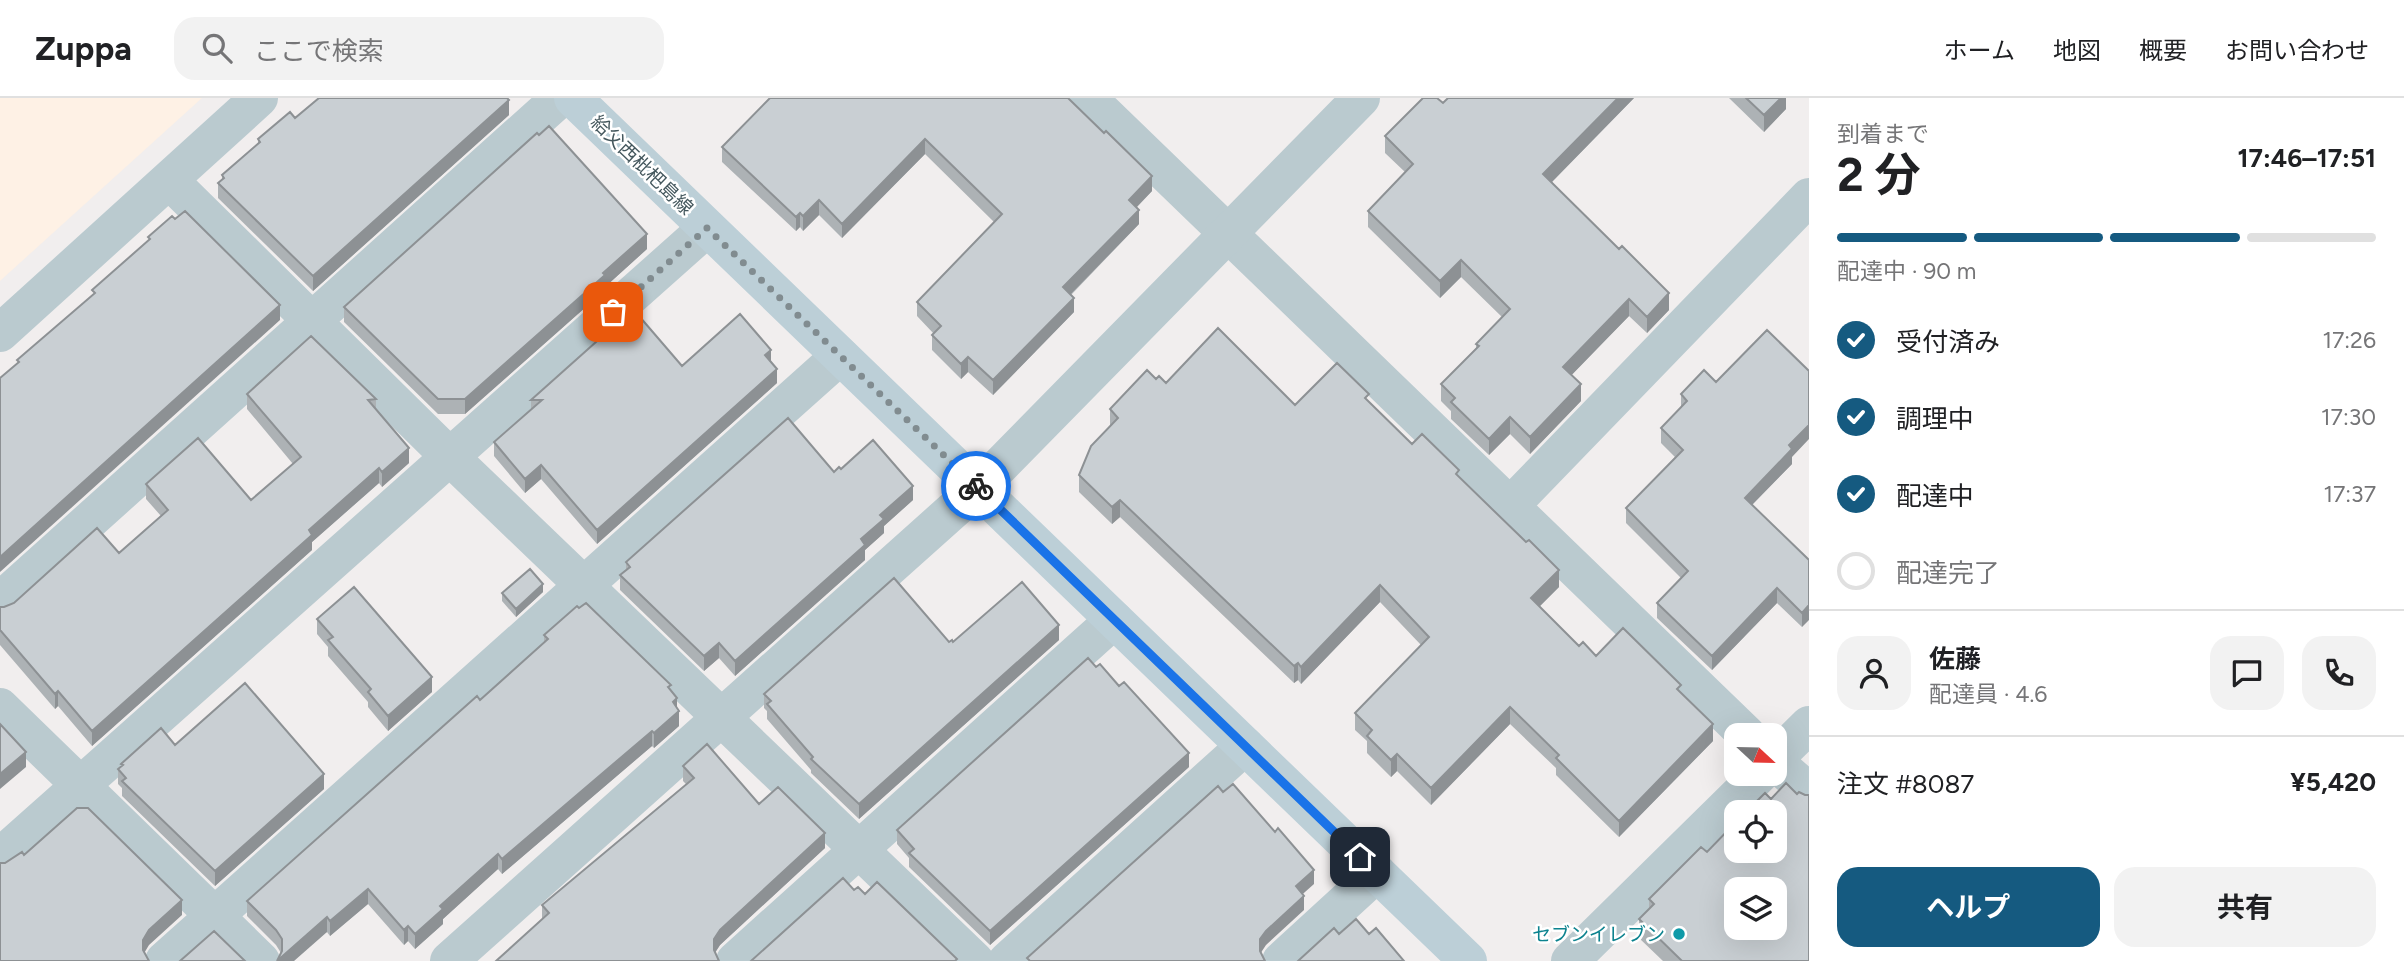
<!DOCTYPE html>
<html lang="ja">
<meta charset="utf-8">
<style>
:root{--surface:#fff;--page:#f2f2f2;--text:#202124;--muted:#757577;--line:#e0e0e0;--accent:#155a80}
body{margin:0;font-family:Figtree,"Noto Sans JP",sans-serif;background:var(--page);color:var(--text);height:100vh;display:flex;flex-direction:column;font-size:26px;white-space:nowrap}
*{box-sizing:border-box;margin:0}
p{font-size:23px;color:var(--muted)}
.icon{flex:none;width:38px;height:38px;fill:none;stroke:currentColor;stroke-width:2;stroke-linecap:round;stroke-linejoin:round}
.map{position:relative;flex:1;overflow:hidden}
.panel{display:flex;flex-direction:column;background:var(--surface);width:595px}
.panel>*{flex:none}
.needle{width:46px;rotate:112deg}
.tools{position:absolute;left:1724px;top:625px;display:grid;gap:14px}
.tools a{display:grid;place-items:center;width:63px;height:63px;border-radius:14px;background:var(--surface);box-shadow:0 7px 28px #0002;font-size:35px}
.pin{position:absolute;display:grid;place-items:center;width:60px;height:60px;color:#fff;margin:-30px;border-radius:14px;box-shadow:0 4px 10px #0006}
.courier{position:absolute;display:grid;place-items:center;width:70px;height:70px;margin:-35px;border:5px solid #1a73e8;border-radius:50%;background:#fff;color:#222;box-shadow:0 2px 9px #0007}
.overview em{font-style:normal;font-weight:700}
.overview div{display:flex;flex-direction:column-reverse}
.overview{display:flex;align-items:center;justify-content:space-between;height:119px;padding:0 28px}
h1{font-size:46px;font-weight:700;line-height:52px}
.bar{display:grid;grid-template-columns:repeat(4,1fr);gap:10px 7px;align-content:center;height:84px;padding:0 28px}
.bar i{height:9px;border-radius:5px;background:var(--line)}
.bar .on{background:var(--accent)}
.bar p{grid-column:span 4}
.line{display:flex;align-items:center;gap:18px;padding:0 28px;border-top:2px solid var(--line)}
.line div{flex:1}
.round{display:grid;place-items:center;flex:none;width:74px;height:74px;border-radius:21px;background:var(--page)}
ol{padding:0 28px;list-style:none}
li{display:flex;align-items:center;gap:21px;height:77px}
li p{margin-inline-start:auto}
li .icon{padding:7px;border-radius:50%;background:var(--accent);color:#fff;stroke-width:4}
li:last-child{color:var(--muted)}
li i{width:38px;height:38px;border:4px solid var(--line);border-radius:50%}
.button{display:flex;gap:14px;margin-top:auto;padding:14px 28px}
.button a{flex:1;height:80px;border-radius:21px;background:var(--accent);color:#fff;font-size:28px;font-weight:700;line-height:80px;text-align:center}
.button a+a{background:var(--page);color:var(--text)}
header{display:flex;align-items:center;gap:42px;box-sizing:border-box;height:98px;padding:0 35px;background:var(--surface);border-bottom:2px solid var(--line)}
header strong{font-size:33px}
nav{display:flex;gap:38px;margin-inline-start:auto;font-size:24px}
.search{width:490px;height:63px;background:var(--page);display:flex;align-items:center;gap:18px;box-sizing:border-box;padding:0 24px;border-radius:21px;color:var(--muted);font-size:26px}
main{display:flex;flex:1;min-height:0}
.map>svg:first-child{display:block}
</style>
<header>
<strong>Zuppa</strong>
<div class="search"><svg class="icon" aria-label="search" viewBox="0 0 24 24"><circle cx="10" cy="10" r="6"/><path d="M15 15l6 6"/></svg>ここで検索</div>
<nav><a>ホーム</a><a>地図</a><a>概要</a><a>お問い合わせ</a></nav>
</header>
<main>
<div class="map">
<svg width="1809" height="863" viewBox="0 0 1809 863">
<rect width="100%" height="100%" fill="#f1eeee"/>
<path fill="#fef1e5" d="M0,0H202L0,183Z"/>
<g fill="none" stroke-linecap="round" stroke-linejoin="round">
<path stroke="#bacacf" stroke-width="38" d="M1088,0L1747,637
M169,82L450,359L975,863
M0,235L259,0
M1510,408L1809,99
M0,503L560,0
M0,609L261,863
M1774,661L1809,627
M1774,663L1809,694
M0,759L707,130
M164,863L840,258
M449,863L978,390
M735,863L1114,522
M1007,863L1245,648
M1281,863L1377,775
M1570,863L1760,676"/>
<path stroke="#bacacf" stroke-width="38" d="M978,390L1361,0"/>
<path stroke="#bccfd7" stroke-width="38" d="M573,0L1468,863"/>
</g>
<path fill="#adb2b5" d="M770,0L1152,93L1137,109L1139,126L1071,197L1074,214L993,297L968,274L961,281L932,252V237L934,236L917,218V204L994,124L925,56L842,140L819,117L803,133L800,129L796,133L722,64V49Z
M1448,0H1634L1552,84L1669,212L1647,235L1629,218L1571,277L1581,303L1530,356L1510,336L1489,357L1451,321V313L1441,303V286L1476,250V246L1502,219L1461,179L1440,200L1368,129V113L1405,74L1385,55V38L1443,5Z
M1729,0H1786V11L1764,34Z
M509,17L313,193L218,100V85L222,82V77L258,45V41L295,20Z
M647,151L605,189V192L465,316H438L344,224V209Z
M771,265L777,285L597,446L541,381L525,395L494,358V344L531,311V302L682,268Z
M1156,281L1166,285L1295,307L1369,304L1412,346L1459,379L1559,489L1539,509L1579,548L1596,558L1681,595L1713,643L1619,739L1556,677V670L1510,626L1431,707L1397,673L1391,679L1367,655V643L1355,632V615L1421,547L1380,504L1301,586L1298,582L1294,585L1120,419L1112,426L1079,394V377L1110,328V311Z
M247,296L376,301V311L409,365L382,389L379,385L312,444V452L92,648L58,608L55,611L0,547V509H4L119,455L161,418L146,401V386L251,402L293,366L247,311Z
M1681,296L1792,359V366L1752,407L1809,462L1802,529L1777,505L1712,572L1657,520V505L1681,480L1626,425V410L1675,359L1661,345V330L1681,310Z
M841,371L913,402L884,428V435L865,452V462L735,578L719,560L704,573L620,492V477L626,472V464Z
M543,494L516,519L502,503V495Z
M317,521L432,594L388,633L368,609V604L328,558V549L317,536Z
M544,537L671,593L677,611L679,628L654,650L652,648L502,776L498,771L443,821V826L415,851L408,843L404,847L368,806L330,838L327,834L281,855L276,847L247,818V803L480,602L544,544Z
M1059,542L859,721L811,675V672L767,621V613L764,610V596L949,544Z
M175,647L324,691L215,788L122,698V690L118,686V671L121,669V666Z
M683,668L759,706L825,750L720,847L715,855L542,821V807L686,686L683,683Z
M1189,669L990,847L909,769V760L897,746V732Z
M1797,696L1805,697L1809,863H1663L1639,840V821L1649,811V801L1771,701Z"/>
<path fill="#8d9194" d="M1618,0H1634L1543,93V76Z
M1781,0H1786V11L1764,34V17Z
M509,2V17L313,193V178Z
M925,41V56L842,140V126Z
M1152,78V93L1129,117V102Z
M819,102V117L803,133V118Z
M1139,112V126L1063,204V189Z
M800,115V129L796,133V119Z
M647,136V151L605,189V192L465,316V301Z
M1461,162V179L1440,200V183Z
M1669,195V212L1647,235V219Z
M1074,200V214L993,297V282Z
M1629,201V218L1563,286V269Z
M280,207V222L0,474V459Z
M771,252V266L765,257Z
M968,259V274L961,281V266Z
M777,271V285L597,446V432Z
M1581,286V303L1530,356V339Z
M1510,319V336L1489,357V341Z
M1809,327V341L1792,359V366L1745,414V400L1789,347Z
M409,350V365L382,389V374Z
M541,367V381L525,395V381Z
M379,370V385L312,444V452L92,648V633L309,432Z
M913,388V402L884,428V435L865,452V462L735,578V563L880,417Z
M1120,402V419L1112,426V409Z
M1559,472V489L1531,517V500Z
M543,486V494L516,519V511Z
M1380,487V504L1301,586V569Z
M1777,490V505L1712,572V558Z
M1809,507V522L1802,529V515Z
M1059,527V542L859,721V706Z
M719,545V560L704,573V558Z
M1298,565V582L1294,585V568Z
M432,579V594L388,633V618Z
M58,593V608L55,611V596Z
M677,600V615L679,613V628L654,650V635L673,604Z
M1510,609V626L1431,707V690Z
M1713,626V643L1619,739V723Z
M652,633V648L502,776V761Z
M26,654V669L0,691V676Z
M1189,655V669L990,847V833Z
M1397,656V673L1391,679V662Z
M324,676V691L215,788V773Z
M825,735V750L720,847L714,856V863V841L720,832Z
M498,756V771L443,821V826L415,851V836L440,808Z
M1314,772V786L1296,802V788Z
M368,791V806L330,838V823Z
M1304,798V812L1266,847L1260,856V863V841L1266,833Z
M182,802V817L149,847L143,857V863V842L149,832Z
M327,819V834L294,863H277Z
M408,828V843L404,847V832Z"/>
<path fill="#c9cfd3" stroke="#8d9194" stroke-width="2" fill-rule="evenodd" d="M319,0H507L509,2L313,178L218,85L224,80L222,77L260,44L258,41L290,14L295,20Z
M770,0H1068L1104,35L1106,33L1152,78L1129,102L1139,112L1063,189L1074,200L993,282L968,259L961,266L932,237L941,228L917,204L1002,116L925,41L842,126L819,102L803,118L800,115L796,119L722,49Z
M1423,0H1437L1443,5L1448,0H1618L1543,76L1619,151L1622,148L1669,195L1647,219L1629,201L1563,269L1581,286L1530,339L1510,319L1489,341L1451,304L1455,300L1441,286L1479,248L1476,246L1510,211L1461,162L1440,183L1368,113L1413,66L1385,38Z
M1746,0H1781L1764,17Z
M549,28L647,136L603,175L605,177L465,301H438L344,209L537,35L539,37Z
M185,113L280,207L0,459V280L19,264L17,262L95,195L92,192L150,141L148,139L172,118L175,121Z
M633,211L682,268L740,216L771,252L765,257L777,271L597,432L541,367L525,381L494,344L542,302H531Z
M1218,230L1295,307L1337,265L1369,296L1365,300L1412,346L1422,336L1459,372L1456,376L1526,444L1529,442L1559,472L1531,500L1579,548L1583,544L1596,558L1623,530L1681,587L1677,591L1713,626L1619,723L1556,660L1559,657L1510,609L1431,690L1397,656L1391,662L1367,638L1372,632L1355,615L1429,539L1380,487L1301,569L1298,565L1294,568L1120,402L1112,409L1079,377L1091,348L1118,320L1110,311L1147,272L1156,281L1159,278L1166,285Z
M1767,232L1809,273V327L1789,347L1792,351L1745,400L1809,462V507L1802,515L1777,490L1712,558L1657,505L1688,473L1626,410L1683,352L1661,330L1687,303L1681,296L1704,272L1716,284Z
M311,238L376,301L368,302L409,350L382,374L379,370L309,432L312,437L92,633L58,593L55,596L0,532V509H4L14,505L97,430L119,455L168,412L146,386L198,340L251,402L301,359L247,296Z
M788,320L834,374L839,369L841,371L873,342L913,388L880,417L884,421L861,441L865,447L735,563L719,545L704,558L620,477L630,469L626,464Z
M530,471L543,486L516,511L502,495Z
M894,480L949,544L952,542L953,544L1022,484L1059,527L859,706L811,661L813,659L767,606L771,603L764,596Z
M354,489L432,579L388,618L368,594L371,591L328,542L333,539L317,521Z
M586,505L671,587L668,589L677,600L673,604L679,613L654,635L652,633L502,761L498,756L440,808L443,811L415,836L408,828L404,832L368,791L330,823L327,819L277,863L282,853V841L276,832L247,803L477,598L480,602L548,541L544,537L577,508L579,510Z
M1088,560L1096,569L1100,566L1119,588L1124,584L1189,655L990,833L909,755L914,751L897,732Z
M245,585L324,676L215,773L122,683L126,680L118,671L123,667L121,666L161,630L175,647Z
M0,626L26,654L0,676Z
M707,646L759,706L778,689L825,735L720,832L714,841V852L719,863H496L549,815L542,807L694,680L683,668Z
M1786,685L1797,696L1799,694L1805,697H1809V863H1682L1639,821L1654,806L1649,801L1701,749L1707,754L1736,724V752H1774V714H1746L1765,695L1771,701ZM1736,791H1774V830H1736Z
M1233,686L1275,734L1278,730L1314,772L1296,788L1304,798L1266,833L1260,841V853L1265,863H1030L1027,860L1218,688L1223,694Z
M77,710H88L182,802L149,832L143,842V852L149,863H0V765H5L22,754L24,757Z
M843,780L854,792L858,789L865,796L877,784L957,861L955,863H751Z
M1356,821L1369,836L1376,830L1404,863H1298L1334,830L1339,836Z
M214,833L245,863H180Z"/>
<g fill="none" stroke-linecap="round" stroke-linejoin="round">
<path stroke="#818c90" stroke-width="7" stroke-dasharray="0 12.6" d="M613,214L707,130L976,388"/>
<path stroke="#1a73e8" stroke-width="9" d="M976,388L1360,759"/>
</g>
<circle fill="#0f9aa8" stroke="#fff" stroke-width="2.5" cx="1679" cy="836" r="7"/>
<g text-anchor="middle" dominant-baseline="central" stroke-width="5" stroke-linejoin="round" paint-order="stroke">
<g font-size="19" fill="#44575d" stroke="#fff">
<text transform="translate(642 67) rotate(44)">給父西枇杷島線</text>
</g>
<g font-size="19" fill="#0d838f" stroke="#fff" text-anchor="end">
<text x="1665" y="836">セブンイレブン</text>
</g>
</g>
</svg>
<div class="tools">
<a><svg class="needle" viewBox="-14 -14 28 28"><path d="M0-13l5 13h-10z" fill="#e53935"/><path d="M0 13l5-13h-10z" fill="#757577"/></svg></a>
<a><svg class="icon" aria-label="locate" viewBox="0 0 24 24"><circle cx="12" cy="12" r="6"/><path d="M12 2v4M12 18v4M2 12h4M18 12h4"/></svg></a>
<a><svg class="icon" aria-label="layers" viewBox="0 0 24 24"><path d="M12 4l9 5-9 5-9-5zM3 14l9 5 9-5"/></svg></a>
</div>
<div class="pin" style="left:613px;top:214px;background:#ea580c"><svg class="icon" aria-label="bag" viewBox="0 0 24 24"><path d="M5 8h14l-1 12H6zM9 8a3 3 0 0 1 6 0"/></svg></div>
<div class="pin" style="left:1360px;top:759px;background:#1f2937"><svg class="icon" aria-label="home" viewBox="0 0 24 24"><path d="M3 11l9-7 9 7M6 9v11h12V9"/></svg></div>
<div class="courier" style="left:976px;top:388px"><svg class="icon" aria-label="bike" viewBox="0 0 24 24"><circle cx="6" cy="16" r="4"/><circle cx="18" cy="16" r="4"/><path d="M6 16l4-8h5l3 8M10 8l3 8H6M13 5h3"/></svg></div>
</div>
<section class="panel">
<div class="overview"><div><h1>2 分</h1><p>到着まで</p></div><em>17:46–17:51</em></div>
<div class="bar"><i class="on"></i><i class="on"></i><i class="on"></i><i></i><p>配達中 · 90 m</p></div>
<ol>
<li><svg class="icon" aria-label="check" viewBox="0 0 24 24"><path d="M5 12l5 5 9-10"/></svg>受付済み<p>17:26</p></li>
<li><svg class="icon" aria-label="check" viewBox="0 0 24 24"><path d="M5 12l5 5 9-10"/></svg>調理中<p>17:30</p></li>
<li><svg class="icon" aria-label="check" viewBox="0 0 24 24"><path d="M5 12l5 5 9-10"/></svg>配達中<p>17:37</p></li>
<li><i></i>配達完了</li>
</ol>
<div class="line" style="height:126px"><a class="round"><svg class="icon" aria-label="person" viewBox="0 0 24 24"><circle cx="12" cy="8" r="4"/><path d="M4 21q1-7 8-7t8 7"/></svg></a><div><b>佐藤</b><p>配達員 · 4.6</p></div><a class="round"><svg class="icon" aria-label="chat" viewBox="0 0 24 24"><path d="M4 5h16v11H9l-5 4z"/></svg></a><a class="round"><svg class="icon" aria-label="phone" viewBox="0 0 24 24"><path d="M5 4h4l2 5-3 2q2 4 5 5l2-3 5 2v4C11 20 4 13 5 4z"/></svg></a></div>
<div class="line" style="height:91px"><div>注文 #8087</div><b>¥5,420</b></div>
<div class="button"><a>ヘルプ</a><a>共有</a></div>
</section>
</main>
